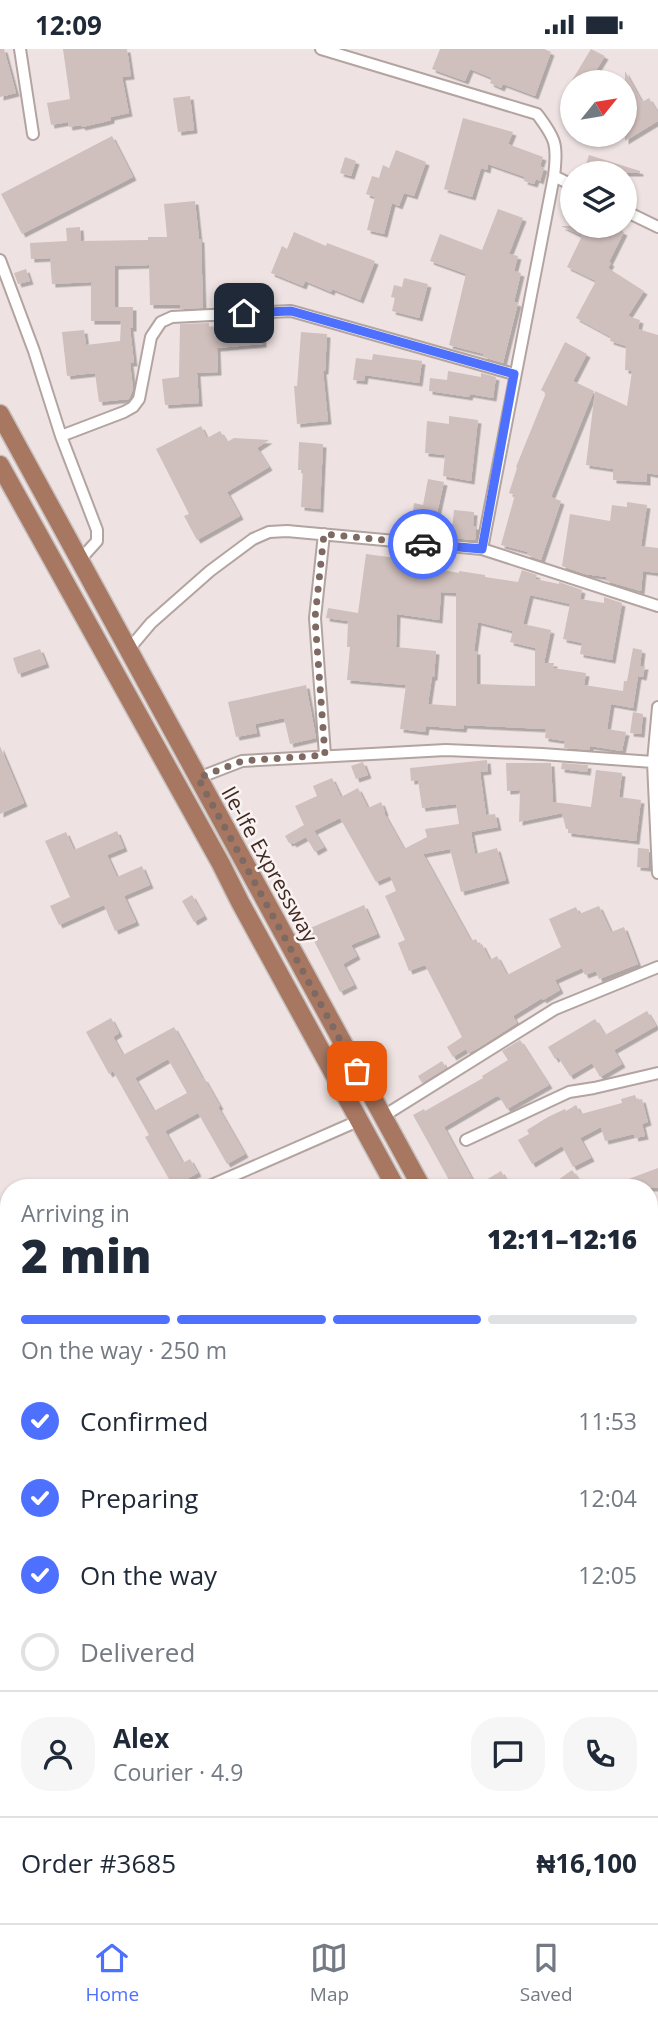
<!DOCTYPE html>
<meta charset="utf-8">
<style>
:root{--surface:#fff;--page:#f6f6f7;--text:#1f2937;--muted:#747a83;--line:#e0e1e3;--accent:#4e70ff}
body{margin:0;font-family:"Open Sans",sans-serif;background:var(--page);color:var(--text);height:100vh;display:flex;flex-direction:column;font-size:26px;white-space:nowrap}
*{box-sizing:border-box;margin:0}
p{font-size:23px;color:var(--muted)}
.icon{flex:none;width:38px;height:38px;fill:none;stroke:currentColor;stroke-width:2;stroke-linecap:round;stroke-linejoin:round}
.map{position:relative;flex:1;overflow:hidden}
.details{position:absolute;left:0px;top:1130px;width:658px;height:744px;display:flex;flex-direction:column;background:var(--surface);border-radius:28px 28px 0 0;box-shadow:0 2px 5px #0004}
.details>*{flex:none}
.needle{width:46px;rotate:60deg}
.buttons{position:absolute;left:560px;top:21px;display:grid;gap:14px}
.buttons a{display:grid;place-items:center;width:77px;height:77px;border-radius:50%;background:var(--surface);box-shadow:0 2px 5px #0004;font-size:35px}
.pin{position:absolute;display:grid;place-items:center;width:60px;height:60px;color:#fff;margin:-30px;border-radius:14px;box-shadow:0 4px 10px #0006}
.courier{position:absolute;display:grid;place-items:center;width:70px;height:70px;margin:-35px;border:5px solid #4e70ff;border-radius:50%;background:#fff;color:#222;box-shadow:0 2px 9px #0007}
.summary em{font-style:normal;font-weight:800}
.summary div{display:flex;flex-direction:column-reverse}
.summary{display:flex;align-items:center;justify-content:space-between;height:119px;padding:0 21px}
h1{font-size:46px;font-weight:800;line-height:52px}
.bar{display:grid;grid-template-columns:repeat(4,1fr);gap:10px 7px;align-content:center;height:84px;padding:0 21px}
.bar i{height:9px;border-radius:5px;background:var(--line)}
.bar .selected{background:var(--accent)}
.bar p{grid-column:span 4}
.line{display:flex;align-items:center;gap:18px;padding:0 21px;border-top:2px solid var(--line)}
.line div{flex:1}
.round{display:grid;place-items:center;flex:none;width:74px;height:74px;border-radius:28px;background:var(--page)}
ol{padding:0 21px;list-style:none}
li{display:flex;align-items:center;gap:21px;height:77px}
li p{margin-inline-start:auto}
li .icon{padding:7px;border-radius:50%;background:var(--accent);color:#fff;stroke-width:4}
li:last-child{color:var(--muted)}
li i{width:38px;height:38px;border:4px solid var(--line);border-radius:50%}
.status{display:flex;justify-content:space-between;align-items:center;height:49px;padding:0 35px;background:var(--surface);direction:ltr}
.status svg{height:19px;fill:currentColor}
.tab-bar{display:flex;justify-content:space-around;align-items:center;height:98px;border-top:2px solid var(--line);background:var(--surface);font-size:19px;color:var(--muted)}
.tab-bar a{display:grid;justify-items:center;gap:4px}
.tab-bar .selected{color:var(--accent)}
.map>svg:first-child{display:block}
</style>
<div class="status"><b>12:09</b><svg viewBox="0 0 49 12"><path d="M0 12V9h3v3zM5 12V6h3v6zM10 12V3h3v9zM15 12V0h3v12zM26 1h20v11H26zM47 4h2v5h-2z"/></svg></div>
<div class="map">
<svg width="658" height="1874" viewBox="0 0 658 1874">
<defs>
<filter id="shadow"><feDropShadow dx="3.5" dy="3.5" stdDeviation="0" flood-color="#0004"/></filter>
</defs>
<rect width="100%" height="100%" fill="#eee3e2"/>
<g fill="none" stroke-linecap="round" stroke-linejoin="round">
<path stroke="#d9c183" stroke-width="4.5" d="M0,1169L9,1181
M647,1866L649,1874"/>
</g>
<path fill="#cfbfbd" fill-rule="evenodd" filter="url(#shadow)" d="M0,0H4L16,44L0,48Z
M63,0H127L131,27L122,28L129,64L111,68V71L104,73L82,78L81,76L69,78L68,73L51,76L47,54L70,50Z
M440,0H544L551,3L535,47L503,35L501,39L490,34L492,29L470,20L465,32L432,20Z
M591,0L605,7L589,33H571Z
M625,22L642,53L649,49L658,64V72L625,92Z
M190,47L194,81L178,83L173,49Z
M463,69L513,83L508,95L543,108L540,117L544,119L540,132L536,130L534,135L524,132L525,128L488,115L487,121L481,119L472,148L444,140Z
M112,87L133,128L22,185L1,145Z
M396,101L426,113L414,147L404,144L399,157L392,154L384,185L367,181L375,148L366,145L372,127L379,129L383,116L389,119Z
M589,106L640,122V124H583Z
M345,108L356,112L351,127L340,124Z
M195,152L199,190H201L203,259L180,260V256H150L149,216L115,217V258H133V279H130L134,314H130L133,340L129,350L99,353L95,324L67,327L62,283L84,281L86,296L120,292L121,272H91V233L52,235L50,209L31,210L30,194L67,192L66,179L80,178L81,192L148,191V188H167L164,155Z
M498,160L523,169L509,205L518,207L514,222L521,224L514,253L518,254L503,314L483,308L484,305L449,296L466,225L430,212L440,185L482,201Z
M561,177H611L624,183L609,213L611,214L608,219L644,242L628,267L640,271L638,280L658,286V426L647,424V433L613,431V420L586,416L595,342L627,357L632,322L625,321L626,297L610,292L611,288L576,269L596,232L567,218L582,187Z
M294,183L326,197L327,194L375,212L360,251L332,240L331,243L305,232L303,237L271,224L282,197L287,200Z
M26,220L30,232L18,235L14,224Z
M404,229L428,235L419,269L392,262L395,249L391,248L394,236L402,238Z
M209,274V278L262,274L263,295L217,299L218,323L197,324L199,354L165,356L162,330L179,328L180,275Z
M301,283L327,285L325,322H323L328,372L297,375L294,337H297Z
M565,293L587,305L573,332L594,342L551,448L561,452L541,511L527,506L528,503L501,496L515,446L509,444L517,419L516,418L546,344L541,341Z
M373,305L422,312L419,334L365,326L364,332L353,331L356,309L372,311Z
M448,322L481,328V324L496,328L493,349L470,345L469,348L429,342L430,329L447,331Z
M449,367L478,371L471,432L443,427L445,406L425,404L427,372L449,375Z
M201,377L207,389L220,382L227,393L234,389L269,391L257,399L269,418L227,443L240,467L197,491L184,467L189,465L156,400Z
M299,393L323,395L320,460L301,458L303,421H298Z
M428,430L444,433L432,487L416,486L418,478L411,476L414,454L423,456Z
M627,453L647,456L641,497L658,499V524L643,522L641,542L606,532V528L585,525L562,517L570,465L610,472L612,456L627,458Z
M454,461L474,463L473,477H476L475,491L451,489Z
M366,505L411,511L410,515L459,524V522L485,526V528L518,533L522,521L537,526L535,530L559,535V533L582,541L580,550L604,554V548L622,554L612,611L580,605L582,594L563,590L570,555L530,546L523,575L551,581L544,614H554L553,619L586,624L584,636L623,642L624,632H627L633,599L642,601L640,617H645L643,628L638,627L633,659L611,655L607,680L626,683L622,702L590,697V701L564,699L565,692L545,689L546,680L464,676L463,680L426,677L425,683L400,680L406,636L347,631L350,598H347L348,572L326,569L328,559L358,564ZM441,543L456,544V657L428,655L432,628H434L436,602L396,598L397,565L439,571ZM478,573L513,582L510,593L535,599V637L477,635V602H474Z
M40,600L46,615L18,625L13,609Z
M306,636L316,689L290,695L284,669L255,675L257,684L236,688L228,653Z
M633,663L643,665L641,685L630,684Z
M0,697L24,754L0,765Z
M487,711L488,722L480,723L486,766L495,765L498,778L471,783L475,805L497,799L506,831L461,843L450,800L423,805L471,892L476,890L479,896L482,895L490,911L497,907L507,926L561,898L549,870L576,858L579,865L599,857L611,883L624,878L638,915L599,930L596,922L585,926L582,919L555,931L560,941L543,951L542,949L513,967L517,974L477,1000L468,1004L466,1000L453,1008L447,998L462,988L425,916L409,922L398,894L405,891L385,847L396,842L390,827L376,833L340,769L314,782L324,798L315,803L306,788L293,795L292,793L289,794L285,787L304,776L295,757L317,747L313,737L332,729L341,748L358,739L368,759L381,753L385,763L384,764L404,800L427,788L425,780L459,775L456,755L422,759L418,731L411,732L410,719Z
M363,713L368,726L356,730L351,717Z
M506,714H551L553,753L591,758L596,721L622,724L619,748L641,751L636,792L568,784V780H566L562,764L519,773L520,741L507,742Z
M562,714L588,716L587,723L561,720Z
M117,782L124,799L107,806L117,828L142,817L150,836L124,847L136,873L115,882L104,856L59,876L50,857L70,848L45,792L66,783L74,801Z
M638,799L649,800L648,819L637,818Z
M192,846L204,867L194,873L182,852Z
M364,856L377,885L351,896L357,907L343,915L354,936L340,943L308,880Z
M647,962L656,977L614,1001L622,1015L600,1028L592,1014L570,1027L558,1008L555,1010L548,998L595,970L605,986Z
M111,969L119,984L113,988L123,1006L174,978L203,1030L204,1029L220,1057L218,1058L245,1105L227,1115L198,1064L165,1082L183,1114L190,1110L198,1124L173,1137L145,1088L149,1086L113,1022L109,1025L86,983ZM168,1010L187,1044L154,1062L135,1029Z
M520,991L549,1036L507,1060L499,1047L495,1048L444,1078L476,1137L501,1122L511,1139H457L452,1129L449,1131L413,1066L424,1060L425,1062L483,1029L482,1027L508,1011L502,1002Z
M442,1012L446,1019L422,1034L418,1027Z
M635,1046L637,1051L642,1050L648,1073L642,1075L645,1087L635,1089L634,1085L605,1092L601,1078L580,1089L591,1109L573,1118L562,1097L532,1115L518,1091L529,1085L527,1081L548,1068L565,1060L566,1062L576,1056L581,1065L622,1054L621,1050Z
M658,1119V1139H607V1138Z
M572,1121L585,1139H547Z"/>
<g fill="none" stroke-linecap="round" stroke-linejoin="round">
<defs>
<path id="minor" d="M20,0L33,85
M321,0L537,65C556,90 558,96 554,127L482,500
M554,127L572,136
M625,162L658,178
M0,211L34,302L61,387L97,481V492L79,512
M61,387L124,363L133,358L139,350L151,288L161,273L172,268L291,262L514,325
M324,485L315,569L325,706
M129,600L151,574L210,522L253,490L269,483L287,482L482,500L658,557
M658,658L653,713L658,824
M198,729L242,712L446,701L542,705L653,713
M382,1068L555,960L658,918
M466,1091L569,1043L594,1039L658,1024
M205,1139L358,1072
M0,1654L9,1674
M649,1806L658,1804
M107,1866L110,1874
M172,1866L176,1874
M231,1866L235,1874
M367,1874L382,1866"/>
<path id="primary" d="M0,365L422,1139
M0,416L221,815L240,853L396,1139
M649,1571L658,1590
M649,1621L658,1644"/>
</defs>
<use href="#minor" stroke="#b3a4a0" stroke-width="14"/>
<use href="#primary" stroke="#c6bfbc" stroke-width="21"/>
<use href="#minor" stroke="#fff" stroke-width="10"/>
<use href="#primary" stroke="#a87761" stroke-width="18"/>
</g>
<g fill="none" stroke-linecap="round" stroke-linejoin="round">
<path stroke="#7e6a63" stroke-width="7" stroke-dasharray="0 12.6" d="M357,1022L198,729L242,712L325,706L315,569L324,485L423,495"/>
<path stroke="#4e70ff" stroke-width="9" d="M244,264L291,262L514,325L482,500L423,495"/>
</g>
<g text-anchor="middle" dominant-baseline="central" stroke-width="5" stroke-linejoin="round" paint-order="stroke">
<g font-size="21" fill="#41291f" stroke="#faf3f3">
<text transform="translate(270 815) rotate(61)">Ile-Ife Expressway</text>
</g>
</g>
</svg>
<div class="buttons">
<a><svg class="needle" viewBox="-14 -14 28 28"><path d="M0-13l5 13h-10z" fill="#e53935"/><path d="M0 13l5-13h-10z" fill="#747a83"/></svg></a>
<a><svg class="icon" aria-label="layers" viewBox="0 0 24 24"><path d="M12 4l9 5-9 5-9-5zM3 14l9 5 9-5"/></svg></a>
</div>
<div class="pin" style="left:357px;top:1022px;background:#ea580c"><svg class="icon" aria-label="bag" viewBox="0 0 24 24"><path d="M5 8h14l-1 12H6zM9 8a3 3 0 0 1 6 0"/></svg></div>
<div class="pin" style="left:244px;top:264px;background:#1f2937"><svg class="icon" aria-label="home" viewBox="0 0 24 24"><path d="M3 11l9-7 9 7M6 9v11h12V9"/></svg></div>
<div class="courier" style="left:423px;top:495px"><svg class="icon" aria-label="car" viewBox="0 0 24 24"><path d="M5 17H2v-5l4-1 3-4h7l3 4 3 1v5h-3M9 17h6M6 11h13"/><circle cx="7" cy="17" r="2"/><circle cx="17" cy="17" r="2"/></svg></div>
<section class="details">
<div class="summary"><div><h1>2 min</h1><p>Arriving in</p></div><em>12:11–12:16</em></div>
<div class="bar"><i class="selected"></i><i class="selected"></i><i class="selected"></i><i></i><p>On the way · 250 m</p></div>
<ol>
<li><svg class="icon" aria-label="check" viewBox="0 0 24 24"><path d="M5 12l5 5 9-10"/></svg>Confirmed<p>11:53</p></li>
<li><svg class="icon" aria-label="check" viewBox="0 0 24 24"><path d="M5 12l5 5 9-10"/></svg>Preparing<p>12:04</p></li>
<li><svg class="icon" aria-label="check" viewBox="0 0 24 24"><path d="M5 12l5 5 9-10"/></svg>On the way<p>12:05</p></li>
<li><i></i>Delivered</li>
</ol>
<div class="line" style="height:126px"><a class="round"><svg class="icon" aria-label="person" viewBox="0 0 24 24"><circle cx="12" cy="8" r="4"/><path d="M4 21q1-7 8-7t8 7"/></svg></a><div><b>Alex</b><p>Courier · 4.9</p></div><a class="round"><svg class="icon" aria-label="chat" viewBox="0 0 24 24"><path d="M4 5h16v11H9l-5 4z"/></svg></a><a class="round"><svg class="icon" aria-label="phone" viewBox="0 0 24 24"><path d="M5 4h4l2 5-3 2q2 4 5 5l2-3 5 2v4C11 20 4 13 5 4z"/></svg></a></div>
<div class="line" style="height:91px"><div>Order #3685</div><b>₦16,100</b></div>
</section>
</div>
<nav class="tab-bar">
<a class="selected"><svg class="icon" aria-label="home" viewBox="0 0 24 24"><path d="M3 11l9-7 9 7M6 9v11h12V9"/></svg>Home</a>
<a><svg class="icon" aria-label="map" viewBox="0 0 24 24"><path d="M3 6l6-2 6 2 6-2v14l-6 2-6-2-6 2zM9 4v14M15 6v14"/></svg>Map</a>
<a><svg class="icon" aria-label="saved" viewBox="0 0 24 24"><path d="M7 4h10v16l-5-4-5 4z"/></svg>Saved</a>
</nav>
